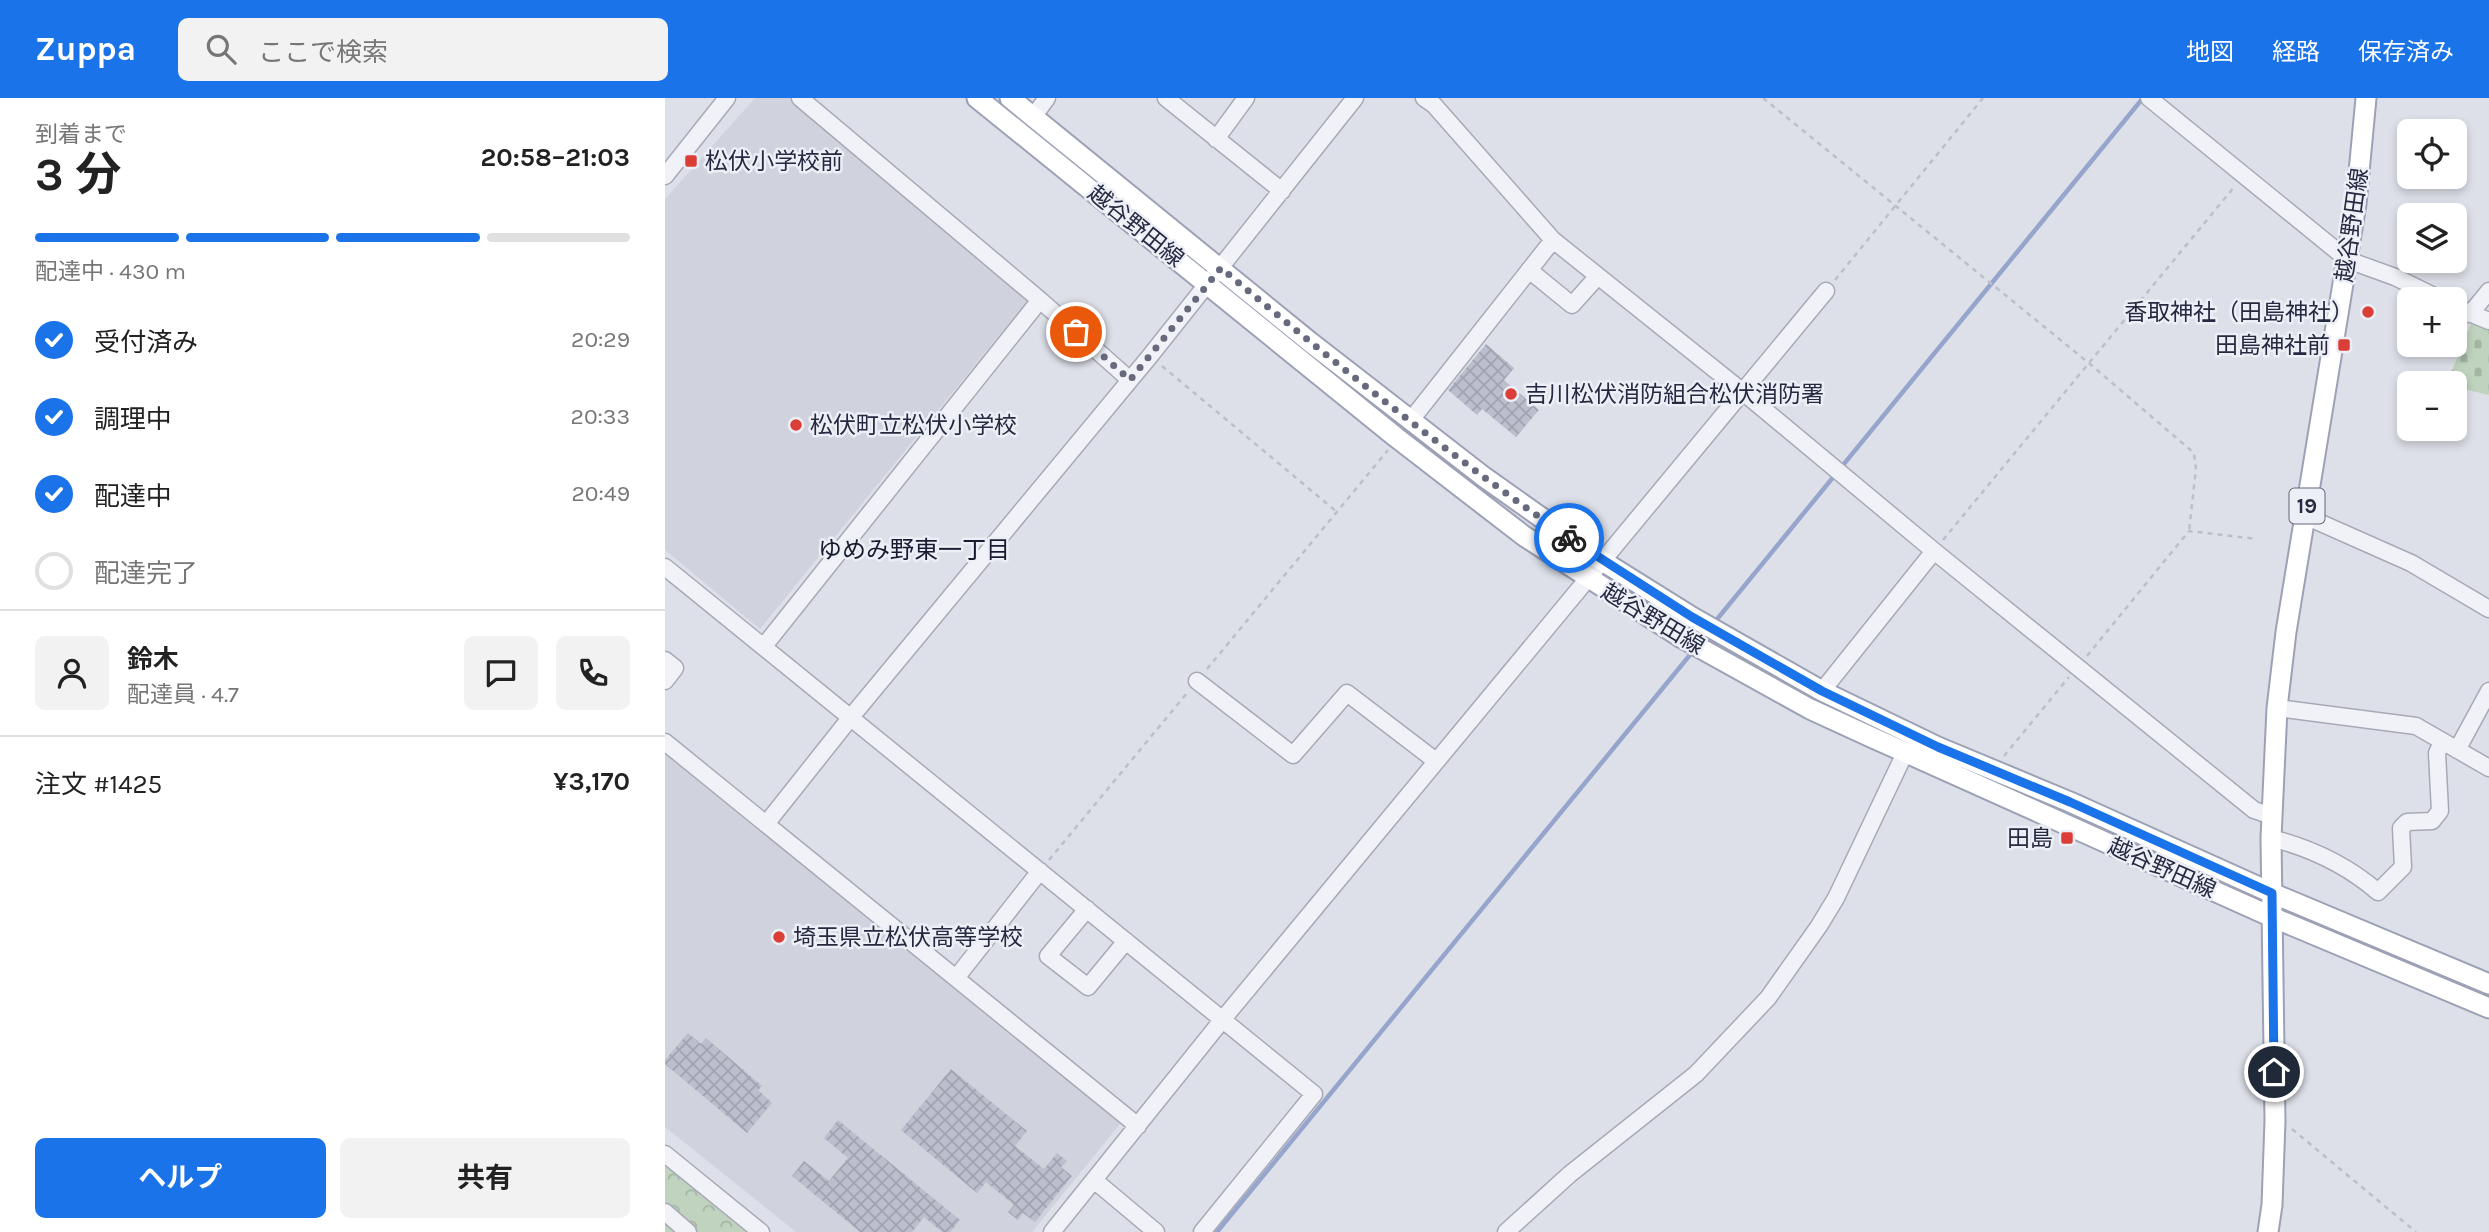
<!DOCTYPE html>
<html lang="ja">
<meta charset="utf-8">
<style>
:root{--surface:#fff;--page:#f2f2f2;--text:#222;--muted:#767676;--line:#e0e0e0;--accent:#1a73e8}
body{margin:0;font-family:Karla,"Noto Sans JP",sans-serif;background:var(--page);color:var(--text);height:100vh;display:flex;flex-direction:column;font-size:26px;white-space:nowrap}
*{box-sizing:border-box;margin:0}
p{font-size:23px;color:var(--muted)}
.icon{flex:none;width:38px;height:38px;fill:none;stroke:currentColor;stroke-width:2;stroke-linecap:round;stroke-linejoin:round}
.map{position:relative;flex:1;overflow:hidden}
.sheet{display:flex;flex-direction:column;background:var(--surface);width:665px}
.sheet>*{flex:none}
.fabs{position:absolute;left:1732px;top:21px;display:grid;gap:14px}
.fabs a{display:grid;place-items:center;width:70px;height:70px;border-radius:10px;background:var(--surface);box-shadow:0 4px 10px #0003;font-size:35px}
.pin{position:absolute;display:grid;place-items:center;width:60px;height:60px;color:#fff;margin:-30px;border:4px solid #fff;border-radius:50%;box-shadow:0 2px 7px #0007}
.courier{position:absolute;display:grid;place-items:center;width:70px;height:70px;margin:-35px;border:5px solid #1a73e8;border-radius:50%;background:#fff;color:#222;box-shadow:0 2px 9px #0007}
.summary em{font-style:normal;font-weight:700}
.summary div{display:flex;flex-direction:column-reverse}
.summary{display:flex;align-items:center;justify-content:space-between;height:119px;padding:0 35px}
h1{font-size:46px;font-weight:700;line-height:52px}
.bar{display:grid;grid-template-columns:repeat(4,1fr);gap:10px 7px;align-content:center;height:84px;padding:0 35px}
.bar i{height:9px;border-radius:5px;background:var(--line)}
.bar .selected{background:var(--accent)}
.bar p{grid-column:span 4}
.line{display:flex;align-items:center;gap:18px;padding:0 35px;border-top:2px solid var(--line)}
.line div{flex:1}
.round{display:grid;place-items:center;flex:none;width:74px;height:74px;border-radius:10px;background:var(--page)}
ol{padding:0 35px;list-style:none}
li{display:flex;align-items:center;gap:21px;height:77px}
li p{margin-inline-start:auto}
li .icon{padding:7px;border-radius:50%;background:var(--accent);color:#fff;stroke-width:4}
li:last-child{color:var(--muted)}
li i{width:38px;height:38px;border:4px solid var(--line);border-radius:50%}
.button{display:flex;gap:14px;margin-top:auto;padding:14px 35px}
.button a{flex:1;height:80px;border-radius:10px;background:var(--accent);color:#fff;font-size:28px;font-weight:700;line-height:80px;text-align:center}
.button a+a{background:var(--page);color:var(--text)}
header{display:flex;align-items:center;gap:42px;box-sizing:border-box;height:98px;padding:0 35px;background:var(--accent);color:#fff}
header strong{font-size:33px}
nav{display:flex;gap:38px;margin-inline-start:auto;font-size:24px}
.search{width:490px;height:63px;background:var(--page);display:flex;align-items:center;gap:18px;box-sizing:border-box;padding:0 24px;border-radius:10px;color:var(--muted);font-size:26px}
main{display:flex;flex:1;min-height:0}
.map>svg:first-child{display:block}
</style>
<header>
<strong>Zuppa</strong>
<div class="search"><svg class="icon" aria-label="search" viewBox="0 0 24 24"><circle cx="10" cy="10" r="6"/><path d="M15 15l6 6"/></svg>ここで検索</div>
<nav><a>地図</a><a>経路</a><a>保存済み</a></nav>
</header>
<main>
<section class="sheet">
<div class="summary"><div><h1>3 分</h1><p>到着まで</p></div><em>20:58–21:03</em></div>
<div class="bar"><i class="selected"></i><i class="selected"></i><i class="selected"></i><i></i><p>配達中 · 430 m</p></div>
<ol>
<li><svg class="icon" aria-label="check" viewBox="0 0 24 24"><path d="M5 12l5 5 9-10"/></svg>受付済み<p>20:29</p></li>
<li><svg class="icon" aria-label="check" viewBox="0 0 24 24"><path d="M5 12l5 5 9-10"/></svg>調理中<p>20:33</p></li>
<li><svg class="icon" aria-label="check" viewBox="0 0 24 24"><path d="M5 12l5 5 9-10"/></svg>配達中<p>20:49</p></li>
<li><i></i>配達完了</li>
</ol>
<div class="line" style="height:126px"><a class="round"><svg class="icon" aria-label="person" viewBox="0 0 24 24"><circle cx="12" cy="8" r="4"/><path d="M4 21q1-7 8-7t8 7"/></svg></a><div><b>鈴木</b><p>配達員 · 4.7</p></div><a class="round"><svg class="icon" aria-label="chat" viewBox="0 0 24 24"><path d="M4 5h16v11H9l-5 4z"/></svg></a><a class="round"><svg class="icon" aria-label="phone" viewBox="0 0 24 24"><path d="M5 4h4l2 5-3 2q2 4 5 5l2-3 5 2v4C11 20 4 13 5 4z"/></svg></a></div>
<div class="line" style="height:91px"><div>注文 #1425</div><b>¥3,170</b></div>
<div class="button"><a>ヘルプ</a><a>共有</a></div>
</section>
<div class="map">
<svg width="1824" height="1134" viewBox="0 0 1824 1134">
<defs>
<pattern id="cemetery-stones" width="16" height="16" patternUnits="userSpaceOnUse" patternTransform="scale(1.75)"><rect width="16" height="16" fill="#bfd3be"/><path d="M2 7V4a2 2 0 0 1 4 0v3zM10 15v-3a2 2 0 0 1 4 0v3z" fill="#a4b5a4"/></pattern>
<pattern id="park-crowns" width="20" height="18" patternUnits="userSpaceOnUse" patternTransform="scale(1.75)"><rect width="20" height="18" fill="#bfd3be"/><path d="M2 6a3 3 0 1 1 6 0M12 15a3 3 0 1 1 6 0" fill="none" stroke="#a4b5a4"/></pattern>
<pattern id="building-cross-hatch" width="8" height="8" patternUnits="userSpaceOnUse" patternTransform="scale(1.75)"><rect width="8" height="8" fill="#bbbecc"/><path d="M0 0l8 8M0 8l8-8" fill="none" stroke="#a1a3b0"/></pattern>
</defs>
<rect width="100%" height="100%" fill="#dee0e9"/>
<path fill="#d0d2de" d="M90,0H124L362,203L95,531L0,452V101Z
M0,654L456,1025L367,1134H131L0,1029Z"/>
<path fill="url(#cemetery-stones)" d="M1807,223L1824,229V297L1799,291L1786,275Z"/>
<path fill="url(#park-crowns)" d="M0,1068L81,1134H0Z"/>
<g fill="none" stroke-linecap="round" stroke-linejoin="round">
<path stroke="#95a5cc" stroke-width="4.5" d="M1049,525L1478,0
M552,1134L1029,552"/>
</g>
<path fill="url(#building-cross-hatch)" d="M821,246L849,270L839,282L874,312L851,339L817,311L812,317L783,292Z
M23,935L36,946L41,940L97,988L93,992L107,1005L82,1035L0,966V962Z
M286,971L362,1033L350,1048L379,1071L392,1055L402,1063L396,1069L407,1078L370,1124L358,1115L353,1122L343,1114L349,1107L321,1084L312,1095L236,1032Z
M173,1022L295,1122L285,1134H277L259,1119L247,1134H195L127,1078L139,1063L164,1083L183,1060L159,1040Z"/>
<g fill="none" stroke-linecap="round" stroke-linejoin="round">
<defs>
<path id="minor" d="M135,0L375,202L465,282
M501,0L617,93
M759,0L769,7L888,142L1078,294L1269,453L1589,712L1607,718
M1484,0L1683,162L1730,179L1775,201
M368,19L382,0
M551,41L581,0
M0,78L62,0
M864,172L907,207L933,178
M1790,209L1824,223
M1805,216L1824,193
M746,322L888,142
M1640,418L1746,465L1824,511
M0,469L649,996L537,1134
M99,548L375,202
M0,562L10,570L0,583
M532,583L628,657L682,595L771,663
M1157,593L1269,453
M1612,610L1751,628L1824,670
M0,644L473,1028
M1792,652L1824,593
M101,726L186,619L485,258L690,0
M1606,740C1645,750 1683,768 1713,794L1738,769L1736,730L1742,724L1767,723L1775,713L1772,655L1777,644
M422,811L383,858L423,889L461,843
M291,880L375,773
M0,1056L96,1134
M429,1082L491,1134
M0,1114L23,1134
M387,1134L558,921L1161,193
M841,1134L905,1076L1031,976L1103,900L1154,828L1171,800L1240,655"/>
<path id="major" d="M312,0L732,340L859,438L1017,540L1145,611L1206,639L1607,819L1824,910
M345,0L645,244L819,379L939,464L1027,519L1157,593L1273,649L1405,704L1607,795L1824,886
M1603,1134L1607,1107L1610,1023L1606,740L1612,610L1621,534L1691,106L1701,0"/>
</defs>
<use href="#minor" stroke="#a7a9b7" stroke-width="19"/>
<use href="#major" stroke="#9ca1b6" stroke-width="23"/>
<path stroke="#bcbec8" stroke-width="2.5" stroke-dasharray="5 5" stroke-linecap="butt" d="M1098,0L1425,266L1529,355L1531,371L1524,433
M1170,182L1318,0
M497,268L672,414
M1278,442L1570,88
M1422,558L1524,433L1592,441
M542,571L723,352
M1339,658L1404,579
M384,762L522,595
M1627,1031L1751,1134"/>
<use href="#minor" stroke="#f1f2f7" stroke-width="16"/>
<use href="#major" stroke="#fff" stroke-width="19"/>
</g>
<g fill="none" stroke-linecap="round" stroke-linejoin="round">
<path stroke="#666a7c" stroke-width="7" stroke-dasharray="0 12.6" d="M411,234L465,282L556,170C668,264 783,356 904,440"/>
<path stroke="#1a73e8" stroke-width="9" d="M904,440L1027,519L1157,593L1273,649L1405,704L1607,795L1609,974"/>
</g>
<g fill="#da3e37" stroke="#edeff6" stroke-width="2.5">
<rect x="19" y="56" width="14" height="14" rx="3.5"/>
<circle cx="1703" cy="214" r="7"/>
<rect x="1672" y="240" width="14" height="14" rx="3.5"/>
<circle cx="846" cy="296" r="7"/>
<circle cx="131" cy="327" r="7"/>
<rect x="1395" y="733" width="14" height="14" rx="3.5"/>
<circle cx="114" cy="839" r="7"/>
</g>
<g text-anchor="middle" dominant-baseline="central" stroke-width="5" stroke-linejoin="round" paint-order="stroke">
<rect fill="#edeff6" stroke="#626577" stroke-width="2" x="1624.5" y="390.5" width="35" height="35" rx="5"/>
<g font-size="21" font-weight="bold" fill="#262a41">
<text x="1642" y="408">19</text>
</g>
<g font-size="23" fill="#262a41" stroke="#edeff6" text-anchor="start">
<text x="40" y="63">松伏小学校前</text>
<text x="1689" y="214" text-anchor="end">香取神社（田島神社）</text>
<text x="1665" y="247" text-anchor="end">田島神社前</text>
<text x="860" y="296">吉川松伏消防組合松伏消防署</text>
<text x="145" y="327">松伏町立松伏小学校</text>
<text x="1388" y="740" text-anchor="end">田島</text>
<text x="128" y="839">埼玉県立松伏高等学校</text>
</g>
<g font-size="23" fill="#262a41" stroke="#edeff6">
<text transform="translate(1687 127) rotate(-82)">越谷野田線</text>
<text transform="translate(471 128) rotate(39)">越谷野田線</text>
<text transform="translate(988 521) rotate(31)">越谷野田線</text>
<text transform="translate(1497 770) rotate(24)">越谷野田線</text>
</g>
<g font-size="24" fill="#181c31" stroke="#edeff6">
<text x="249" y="452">ゆめみ野東一丁目</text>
</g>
</g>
</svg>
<div class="fabs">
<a><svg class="icon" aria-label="locate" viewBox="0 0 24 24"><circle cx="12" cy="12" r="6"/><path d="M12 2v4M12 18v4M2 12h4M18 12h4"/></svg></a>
<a><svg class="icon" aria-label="layers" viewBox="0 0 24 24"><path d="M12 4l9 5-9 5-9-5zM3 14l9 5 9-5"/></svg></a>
<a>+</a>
<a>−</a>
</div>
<div class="pin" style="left:411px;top:234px;background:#ea580c"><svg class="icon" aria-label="bag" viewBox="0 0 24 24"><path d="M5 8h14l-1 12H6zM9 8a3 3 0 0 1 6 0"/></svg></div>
<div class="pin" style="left:1609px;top:974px;background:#1f2937"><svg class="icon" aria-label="home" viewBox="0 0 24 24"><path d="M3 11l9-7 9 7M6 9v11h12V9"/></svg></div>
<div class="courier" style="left:904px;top:440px"><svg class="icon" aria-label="bike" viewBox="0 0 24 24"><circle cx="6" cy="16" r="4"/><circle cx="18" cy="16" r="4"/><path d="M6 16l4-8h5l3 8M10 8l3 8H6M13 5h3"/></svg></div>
</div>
</main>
